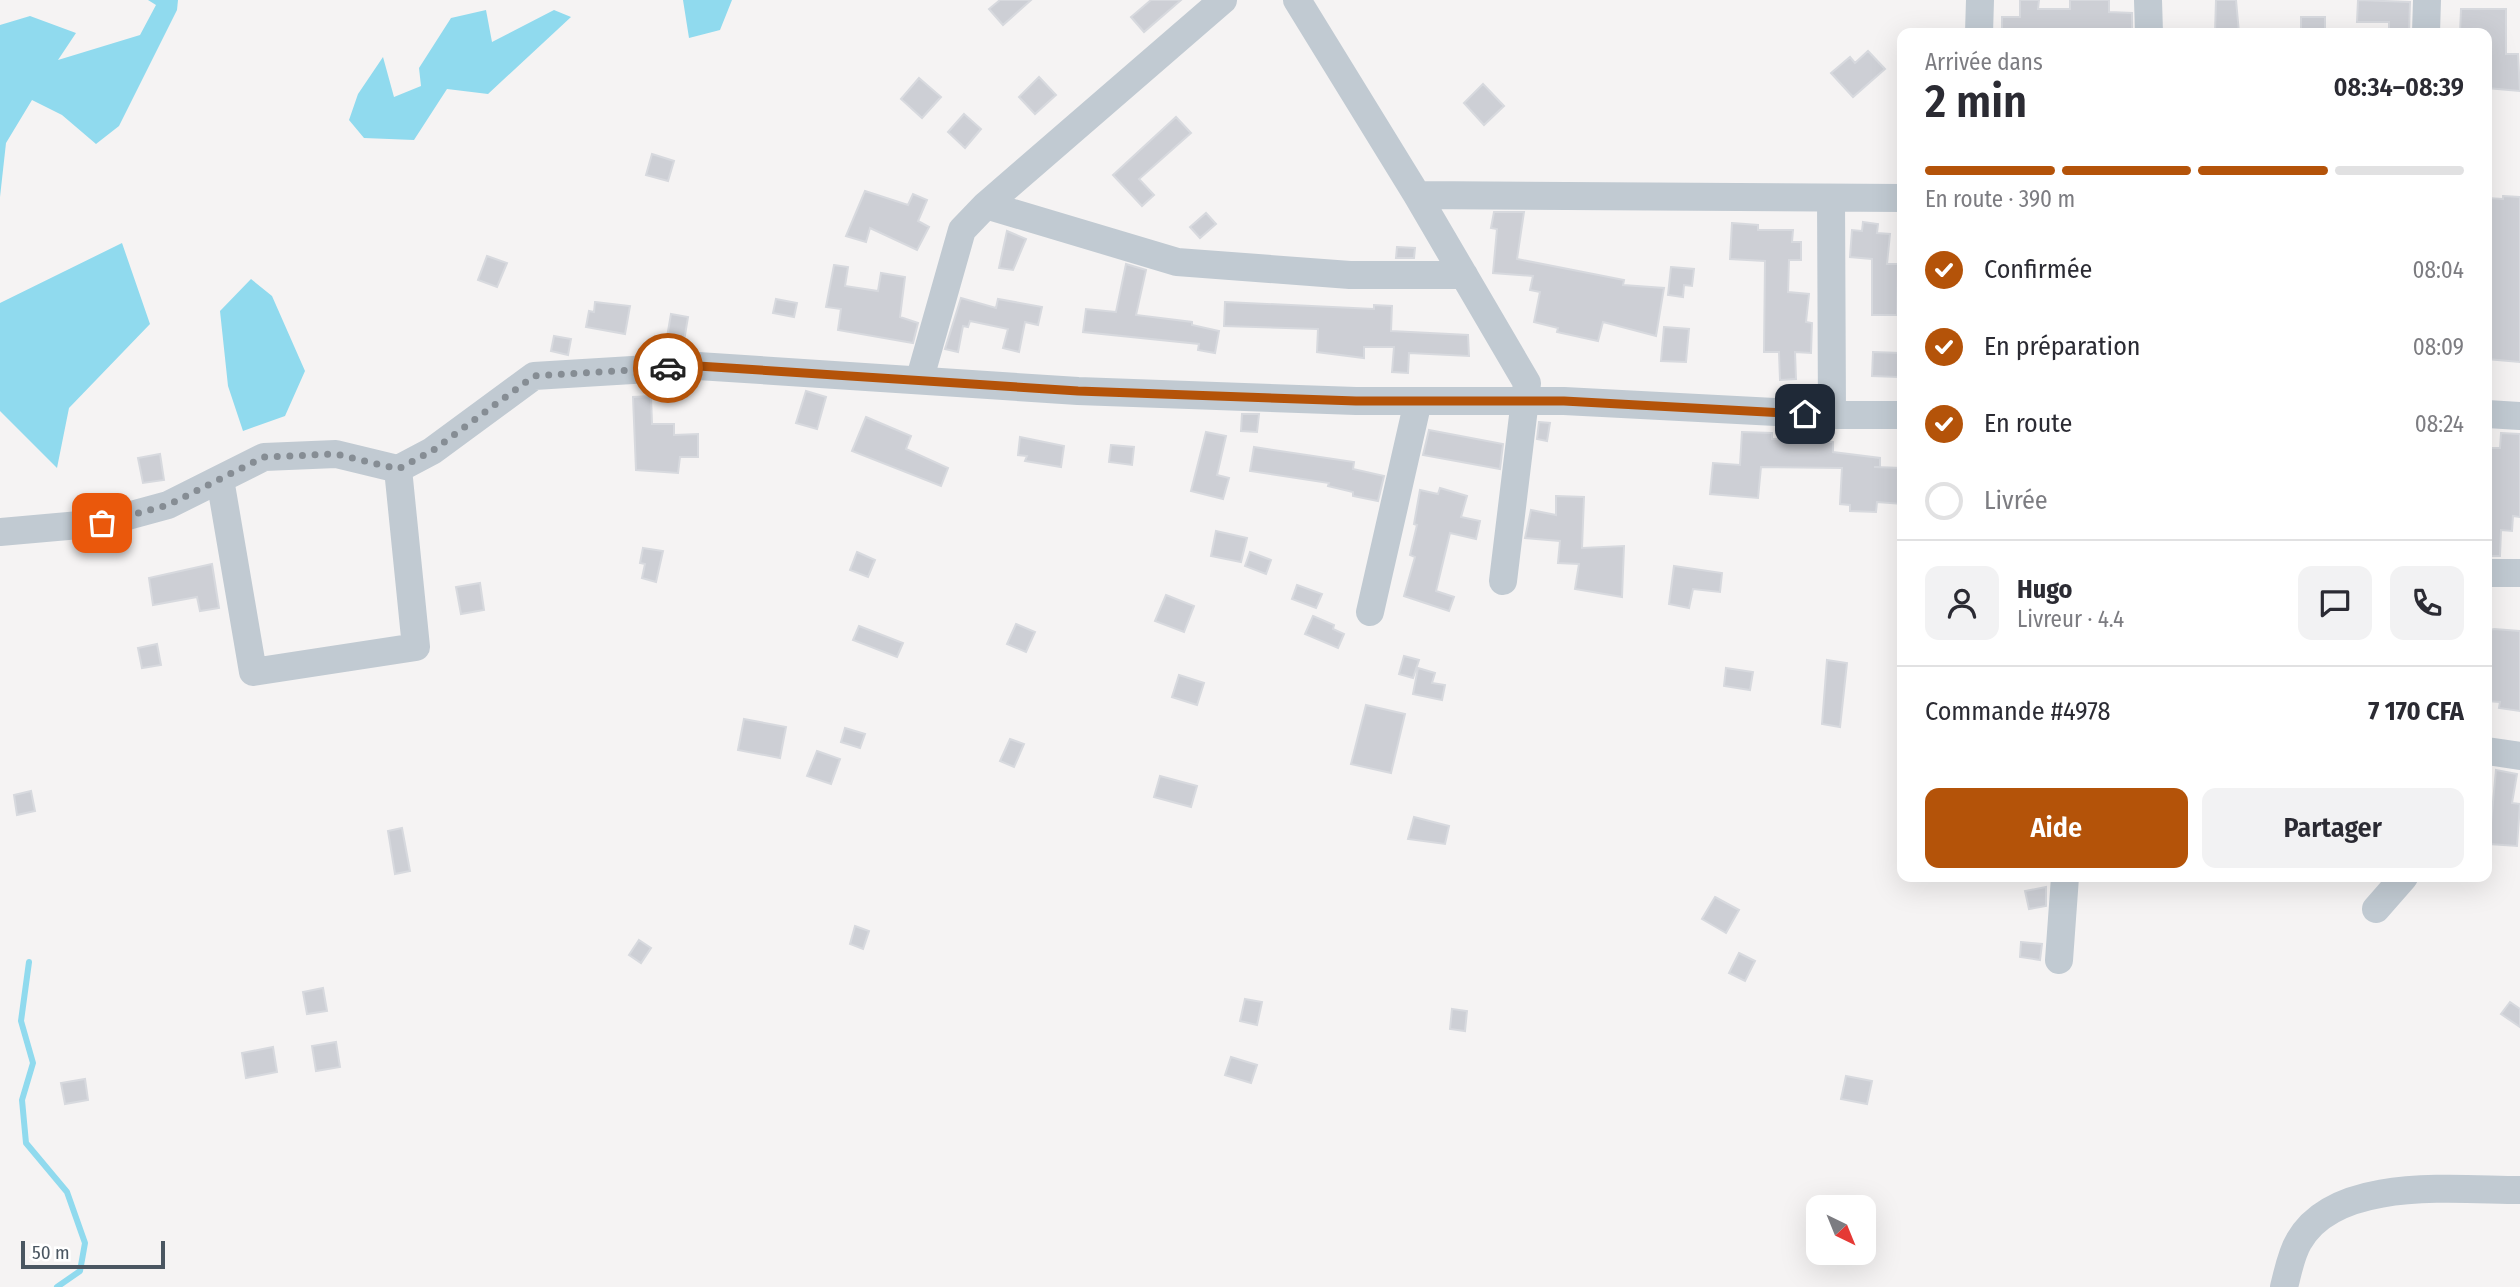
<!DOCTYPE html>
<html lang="fr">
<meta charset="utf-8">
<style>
:root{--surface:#fff;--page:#f2f2f3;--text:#2b2b33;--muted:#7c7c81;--line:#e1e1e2;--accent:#b45309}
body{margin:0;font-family:"Fira Sans Condensed",sans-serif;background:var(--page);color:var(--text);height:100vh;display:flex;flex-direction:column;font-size:26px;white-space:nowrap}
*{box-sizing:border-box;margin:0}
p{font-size:23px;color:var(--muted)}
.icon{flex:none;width:38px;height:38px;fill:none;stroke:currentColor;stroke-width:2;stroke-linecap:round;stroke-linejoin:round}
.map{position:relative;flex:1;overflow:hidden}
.sheet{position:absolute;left:1897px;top:28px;width:595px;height:854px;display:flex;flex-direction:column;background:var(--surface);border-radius:14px;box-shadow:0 7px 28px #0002}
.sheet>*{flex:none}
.needle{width:46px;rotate:137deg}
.buttons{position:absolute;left:1806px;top:1195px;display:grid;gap:14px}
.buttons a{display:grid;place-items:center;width:70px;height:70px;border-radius:14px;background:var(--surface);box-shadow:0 7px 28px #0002;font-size:35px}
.scale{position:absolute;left:21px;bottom:18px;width:144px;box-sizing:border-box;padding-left:7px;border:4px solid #4a5661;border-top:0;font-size:19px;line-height:24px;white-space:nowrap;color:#4a5661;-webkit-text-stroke:5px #fff;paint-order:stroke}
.pin{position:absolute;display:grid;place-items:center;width:60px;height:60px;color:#fff;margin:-30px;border-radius:14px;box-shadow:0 4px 10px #0006}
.courier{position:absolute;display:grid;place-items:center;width:70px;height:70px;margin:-35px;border:5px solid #b45309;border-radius:50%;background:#fff;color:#222;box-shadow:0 2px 9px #0007}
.headline em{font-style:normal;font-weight:600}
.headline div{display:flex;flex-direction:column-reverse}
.headline{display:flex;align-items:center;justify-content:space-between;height:119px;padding:0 28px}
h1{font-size:46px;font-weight:600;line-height:52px}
.bar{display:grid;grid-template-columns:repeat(4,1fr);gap:10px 7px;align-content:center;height:84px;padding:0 28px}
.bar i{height:9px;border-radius:5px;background:var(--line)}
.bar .active{background:var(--accent)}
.bar p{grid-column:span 4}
.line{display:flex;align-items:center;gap:18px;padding:0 28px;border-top:2px solid var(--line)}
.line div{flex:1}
.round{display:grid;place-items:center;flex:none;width:74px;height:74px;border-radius:14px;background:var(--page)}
ol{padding:0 28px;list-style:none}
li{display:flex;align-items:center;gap:21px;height:77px}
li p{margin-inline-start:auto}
li .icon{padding:7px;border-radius:50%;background:var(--accent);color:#fff;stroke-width:4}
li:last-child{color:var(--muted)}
li i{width:38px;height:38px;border:4px solid var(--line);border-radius:50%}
.button{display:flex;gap:14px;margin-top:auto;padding:14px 28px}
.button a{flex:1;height:80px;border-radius:14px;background:var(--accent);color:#fff;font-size:28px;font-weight:600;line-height:80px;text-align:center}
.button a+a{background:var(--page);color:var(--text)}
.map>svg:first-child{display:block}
</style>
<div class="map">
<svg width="2520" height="1287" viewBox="0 0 2520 1287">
<rect width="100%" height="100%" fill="#f5f3f3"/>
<path fill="#90daee" d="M148,0H178L177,10L119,126L96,144L62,115L32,100L6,143L0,197V25L30,16L76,33L58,60L140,35L156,5Z
M683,0H732L720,30L689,38Z
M486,10L492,42L554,10L571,17L488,94L447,89L414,140L364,138L349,120L358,94L383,57L394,97L421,86L419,68L451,18Z
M122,243L150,324L69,408L57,468L0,411V303Z
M251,279L272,296L305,371L285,416L243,431L228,386L220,311Z"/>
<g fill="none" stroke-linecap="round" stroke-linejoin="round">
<path stroke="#90daee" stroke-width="6" d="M29,962L21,1021L33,1063L22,1100L26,1143L67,1192L85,1243L80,1271L57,1287"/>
</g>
<path fill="#cdcfd5" stroke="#d7d9de" stroke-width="2" d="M1000,0H1031L1003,25L989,9Z
M1151,0H1181L1144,32L1131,17Z
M2020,0H2039L2038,9H2070V0H2109V12L2132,13V33L2038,29V33H2002V17H2020Z
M2216,0H2236L2239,33H2215Z
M2358,0L2410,2L2409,33H2389V22H2357Z
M2461,9H2506V54H2518L2520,91L2487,88V33H2460Z
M2301,17H2325V33H2301Z
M1868,51L1885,69L1853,97L1831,73L1850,57L1855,63Z
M1039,77L1056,95L1035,114L1019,97Z
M919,78L941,97L922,118L901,99Z
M1483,84L1504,106L1484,125L1464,103Z
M964,114L981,129L965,148L948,132Z
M1176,117L1191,133L1139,179L1154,195L1142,206L1113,175Z
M652,154L674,161L668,181L646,175Z
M865,191L908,205L913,194L927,200L918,221L929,227L917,250L870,228L866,242L846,236Z
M2503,196L2520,197V362L2487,359V212L2488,198L2503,199Z
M1494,212H1524L1517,259L1624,280L1623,285L1664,288L1656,336L1603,322L1598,341L1557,332L1558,328L1534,322L1540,292L1530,290L1533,276L1493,273L1497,229L1491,228Z
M1206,213L1216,224L1200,238L1190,227Z
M1863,222L1878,224L1877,233L1890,234L1887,264H1898L1897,315H1872V259L1850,257L1852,230L1862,231Z
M1732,223L1758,225V230H1793L1792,242H1801V260H1789L1788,292L1809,294L1806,322L1812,323L1811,353L1795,352L1796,379L1780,380L1779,352H1764L1765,261L1730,259Z
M1007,231L1026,239L1013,270L999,268Z
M1397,247L1415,248L1414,258H1396Z
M487,256L507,263L497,287L478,280Z
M1126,264L1146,270L1136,315L1192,322V325L1219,331L1215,353L1198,350L1199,344L1083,332L1086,309L1116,312Z
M834,265L848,267L845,286L878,291L881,273L905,277L900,317L918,323L913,343L838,330L841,309L826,307Z
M1671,267L1694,269L1692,286L1684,285L1683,297L1668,295Z
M961,298L996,308L998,299L1042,307L1038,325L1025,322L1019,352L1003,348L1008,329L970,321L968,327L963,326L958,352L945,349Z
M776,299L797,303L794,317L773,313Z
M595,302L630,306L625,334L586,327L589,311L594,312Z
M1225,302L1374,309V305L1392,306L1391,331L1468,335L1469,356L1409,353L1408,373L1392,372L1394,347H1364V358L1317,352L1318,329L1224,326Z
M671,314L688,317L684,341L667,337Z
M1664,327L1689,329L1686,362L1661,361Z
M554,336L571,339L568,355L551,351Z
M1873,352L1900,353L1898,377L1872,376Z
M806,391L826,397L817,429L796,423Z
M651,396L652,424H674V435L698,434V457H680L678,473L636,470L633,397Z
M1242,414H1259L1257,432L1241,431Z
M866,417L911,436L906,449L948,468L941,486L852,451Z
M1539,422L1550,423L1547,441L1537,439Z
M1429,430L1503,444L1500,469L1423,455Z
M1206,432L1226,436L1217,475L1229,478L1223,499L1191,491Z
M1742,432L1772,433V439L1823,438V442H1833V452L1880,458V467H1874L1902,468V504L1877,502L1876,512L1850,511V505L1840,504L1842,468L1761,467L1758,498L1710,494L1713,463L1740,465Z
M2501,433L2520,434V517L2513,516L2512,531L2501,530L2500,556H2487V448H2500Z
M1020,437L1064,446L1061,467L1025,461L1027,456L1018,455Z
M1111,445L1134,447L1132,465L1109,462Z
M1254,447L1354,462L1353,469L1384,476L1378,501L1353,496V492L1328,486L1329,483L1250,471Z
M160,454L164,480L143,483L138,458Z
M1440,488L1467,496L1461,517L1480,521L1476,539L1450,533L1436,591L1454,597L1449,611L1404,596L1415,557L1410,555L1417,525L1414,524L1420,490L1438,494Z
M1556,496L1584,497L1582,548L1624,546L1622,597L1575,589L1579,564L1558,563L1560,541L1525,538L1531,510L1556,515Z
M1216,531L1247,538L1241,562L1211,556Z
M643,548L663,551L656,582L642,578L645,564L640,563Z
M857,552L875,560L868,577L850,570Z
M1250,552L1271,560L1266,574L1245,566Z
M212,564L219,608L200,611L197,597L153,605L149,578Z
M1674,566L1722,573L1720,592L1693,589L1689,608L1669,604Z
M480,583L484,610L461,614L456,587Z
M1297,585L1322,594L1316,608L1292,599Z
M1166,595L1194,606L1184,632L1155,621Z
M1313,616L1334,625L1333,629L1344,634L1338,648L1305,634Z
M1016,624L1035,632L1026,652L1007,644Z
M859,626L903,643L897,657L853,640Z
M2494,629L2520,631V711L2499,708L2500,702L2487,701L2490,630Z
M157,644L161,665L142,668L138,648Z
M1404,656L1419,660L1413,678L1399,674Z
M1827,660L1847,663L1840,727L1822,724Z
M1418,668L1435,673L1432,683L1445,685L1442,700L1413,694Z
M1726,668L1753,672L1750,690L1724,686Z
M1179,675L1204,683L1197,705L1172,697Z
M1366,705L1405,714L1391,773L1351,764Z
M744,719L786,727L780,758L738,750Z
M845,728L865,734L860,748L841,742Z
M1010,739L1024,744L1014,767L1000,761Z
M817,751L840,759L831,784L807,776Z
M2496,770L2517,774L2512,803L2520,804L2517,846L2489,844Z
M1160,776L1197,786L1191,807L1154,797Z
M31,791L35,811L17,815L14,795Z
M1414,817L1449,826L1445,844L1408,839Z
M402,828L410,871L395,874L388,831Z
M2046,887V906L2029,909L2025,891Z
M1715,897L1739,910L1726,933L1702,919Z
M855,926L869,931L863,949L850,944Z
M639,940L651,948L641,963L629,955Z
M2021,942L2042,944L2040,960L2020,957Z
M1739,953L1755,961L1745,981L1729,973Z
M323,988L327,1011L307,1014L303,992Z
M1245,999L1262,1002L1257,1025L1240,1021Z
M2510,1002L2520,1009V1027L2501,1014Z
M1452,1009L1467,1011L1465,1031L1450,1029Z
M336,1042L340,1067L316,1071L312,1046Z
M273,1047L277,1072L246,1078L242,1053Z
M1231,1057L1257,1065L1251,1083L1225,1075Z
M1846,1076L1872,1081L1867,1104L1841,1099Z
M85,1079L88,1100L65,1104L61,1083Z"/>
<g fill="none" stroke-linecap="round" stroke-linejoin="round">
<path stroke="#c1cad2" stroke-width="28" d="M1297,0L1417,195L1527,383L1503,581
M2148,0L2149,33
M1979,33L1980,0
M2426,33L2427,0
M1417,195L1902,198
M1831,198L1832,415
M986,205L1177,262L1350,275H1464
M920,378L962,230L986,205L1223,0
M2487,414L2520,416
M220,479L253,672L416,647L398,469
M0,532L102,523L168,505L264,457L336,454L398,469L432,451L534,376L698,366L1078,391L1356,401H1564L1832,415H1902
M2487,573H2520
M1370,612L1418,401
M2487,751L2520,756
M2376,909L2404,877
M2059,960L2065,877
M2284,1287C2288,1272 2291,1254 2299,1241C2336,1176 2455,1190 2520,1190"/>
</g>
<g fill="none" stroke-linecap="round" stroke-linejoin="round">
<path stroke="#868d94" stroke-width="7" stroke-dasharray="0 12.6" d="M102,523L168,505L264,457L336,454L398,469L432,451L534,376L668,368"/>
<path stroke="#b45309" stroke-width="9" d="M668,368L698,366L1078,391L1356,401H1564L1805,414"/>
</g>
</svg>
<div class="buttons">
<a><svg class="needle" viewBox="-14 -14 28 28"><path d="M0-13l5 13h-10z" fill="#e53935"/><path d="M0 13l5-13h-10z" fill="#7c7c81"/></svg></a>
</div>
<div class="scale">50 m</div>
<div class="pin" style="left:102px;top:523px;background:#ea580c"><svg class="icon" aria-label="bag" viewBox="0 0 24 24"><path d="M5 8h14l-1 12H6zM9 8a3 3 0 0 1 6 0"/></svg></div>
<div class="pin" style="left:1805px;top:414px;background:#1f2937"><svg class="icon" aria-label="home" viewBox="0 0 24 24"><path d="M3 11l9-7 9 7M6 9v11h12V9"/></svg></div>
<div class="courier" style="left:668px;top:368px"><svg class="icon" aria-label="car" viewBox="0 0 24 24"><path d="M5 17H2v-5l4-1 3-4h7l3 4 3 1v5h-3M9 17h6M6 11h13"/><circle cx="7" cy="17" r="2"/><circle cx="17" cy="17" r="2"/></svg></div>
<section class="sheet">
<div class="headline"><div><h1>2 min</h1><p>Arrivée dans</p></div><em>08:34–08:39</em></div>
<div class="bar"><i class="active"></i><i class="active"></i><i class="active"></i><i></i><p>En route · 390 m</p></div>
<ol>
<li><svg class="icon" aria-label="check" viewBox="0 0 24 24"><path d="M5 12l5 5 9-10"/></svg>Confirmée<p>08:04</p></li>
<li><svg class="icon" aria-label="check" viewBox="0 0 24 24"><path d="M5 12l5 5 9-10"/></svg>En préparation<p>08:09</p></li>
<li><svg class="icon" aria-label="check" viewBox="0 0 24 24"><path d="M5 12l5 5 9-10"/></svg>En route<p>08:24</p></li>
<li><i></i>Livrée</li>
</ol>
<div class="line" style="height:126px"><a class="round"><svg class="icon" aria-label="person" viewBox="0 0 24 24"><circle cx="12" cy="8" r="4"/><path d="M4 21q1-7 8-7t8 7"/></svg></a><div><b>Hugo</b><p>Livreur · 4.4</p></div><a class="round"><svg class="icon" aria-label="chat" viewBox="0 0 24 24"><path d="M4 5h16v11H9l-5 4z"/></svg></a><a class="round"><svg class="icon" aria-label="phone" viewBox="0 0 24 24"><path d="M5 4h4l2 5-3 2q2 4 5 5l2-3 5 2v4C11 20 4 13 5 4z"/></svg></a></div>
<div class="line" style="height:91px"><div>Commande #4978</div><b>7 170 CFA</b></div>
<div class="button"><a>Aide</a><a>Partager</a></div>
</section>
</div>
